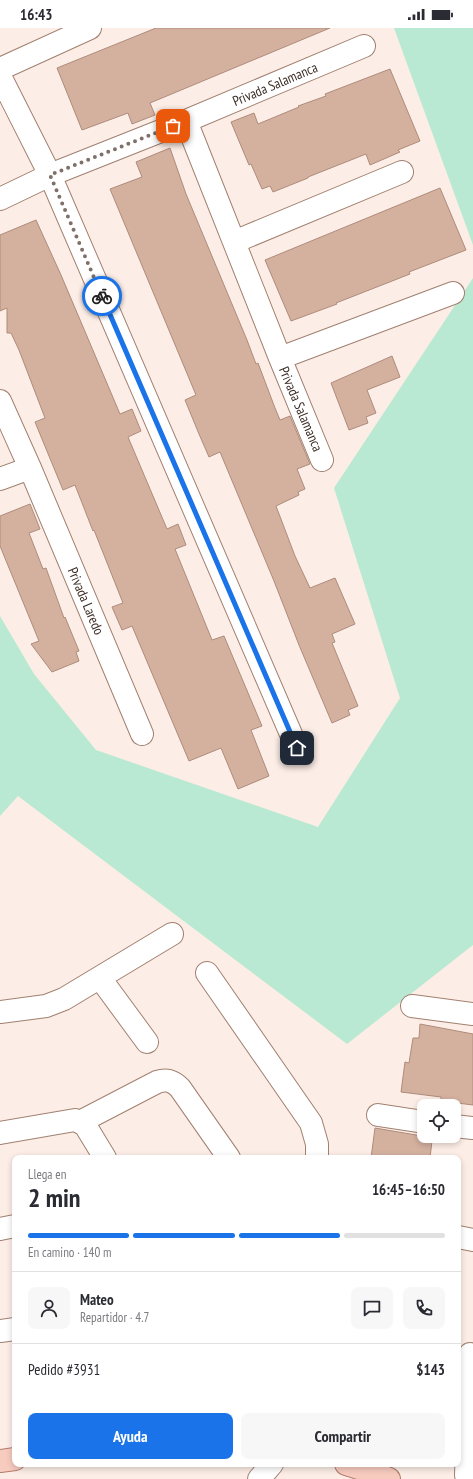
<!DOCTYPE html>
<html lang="es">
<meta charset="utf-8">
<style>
:root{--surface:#fff;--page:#f7f7f7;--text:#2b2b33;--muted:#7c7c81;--line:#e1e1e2;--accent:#1a73e8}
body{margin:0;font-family:"PT Sans Narrow",sans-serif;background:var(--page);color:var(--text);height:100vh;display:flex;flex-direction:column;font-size:15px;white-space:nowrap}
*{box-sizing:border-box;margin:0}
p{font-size:13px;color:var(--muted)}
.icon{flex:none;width:22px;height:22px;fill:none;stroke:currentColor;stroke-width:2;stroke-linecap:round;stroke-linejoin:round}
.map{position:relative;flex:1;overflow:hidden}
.details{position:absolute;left:12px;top:1127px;width:449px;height:312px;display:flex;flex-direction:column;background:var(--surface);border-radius:8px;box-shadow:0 2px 6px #0003}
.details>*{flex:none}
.buttons{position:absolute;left:417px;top:1071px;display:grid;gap:8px}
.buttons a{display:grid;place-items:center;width:44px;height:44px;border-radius:8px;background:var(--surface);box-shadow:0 2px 6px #0003;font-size:20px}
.pin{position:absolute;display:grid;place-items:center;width:34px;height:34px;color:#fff;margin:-17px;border-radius:8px;box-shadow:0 2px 6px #0006}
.courier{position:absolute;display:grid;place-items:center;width:40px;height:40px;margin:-20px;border:3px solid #1a73e8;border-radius:50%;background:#fff;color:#222;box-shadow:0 1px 5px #0007}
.head em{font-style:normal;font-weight:600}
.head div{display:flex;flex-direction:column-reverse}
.head{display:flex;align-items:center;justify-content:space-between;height:68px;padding:0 16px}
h1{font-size:26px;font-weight:600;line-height:30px}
.bar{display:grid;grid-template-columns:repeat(4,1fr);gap:6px 4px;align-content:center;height:48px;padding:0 16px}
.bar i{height:5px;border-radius:3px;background:var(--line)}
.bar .on{background:var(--accent)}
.bar p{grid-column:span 4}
.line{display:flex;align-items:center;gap:10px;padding:0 16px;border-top:1px solid var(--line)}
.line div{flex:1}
.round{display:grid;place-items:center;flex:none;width:42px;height:42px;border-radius:8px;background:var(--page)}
.button{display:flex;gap:8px;margin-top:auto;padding:8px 16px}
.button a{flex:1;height:46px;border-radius:8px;background:var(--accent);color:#fff;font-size:16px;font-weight:600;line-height:46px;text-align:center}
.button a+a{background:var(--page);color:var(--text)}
.status{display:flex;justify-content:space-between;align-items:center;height:28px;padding:0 20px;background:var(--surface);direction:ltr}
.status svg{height:11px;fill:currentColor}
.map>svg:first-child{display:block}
</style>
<div class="status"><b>16:43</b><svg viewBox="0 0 49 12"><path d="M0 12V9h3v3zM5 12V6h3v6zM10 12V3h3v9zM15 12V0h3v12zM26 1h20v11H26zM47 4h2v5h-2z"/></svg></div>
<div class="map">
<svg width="473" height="1451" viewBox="0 0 473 1451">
<rect width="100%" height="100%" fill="#fcede6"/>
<path fill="#b9e9d2" d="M394,0H473V217Z
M473,250V917L347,1016L18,768L0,788V588L34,646L96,722L318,799L400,670L334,460Z"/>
<path fill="#d4b09f" stroke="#ae8c7b" d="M156,0H330L150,75L155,87L132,96L128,85L82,102L57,40Z
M390,41L420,113L398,122L400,124L370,137L366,126L308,149V150L273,164L270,158L262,161L251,136L249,137L231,94L254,85L258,96L299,79L298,78L326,68L325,66Z
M170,120L186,166L247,312L256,336L258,335L275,380L280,392L290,388L310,436L297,441L305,461L298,464L299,467L276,478L295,528L310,560L335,550L355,596L332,606L335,614L332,615L358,678L348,682L350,687L332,695L299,617L274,553L220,424L209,429L199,406L185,372L196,367L110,161L142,149L136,134Z
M440,160L466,222L409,244L410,246L336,275L337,276L291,293L265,232Z
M36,192L61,247L120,386L132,381L141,403L128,409L167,501L178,496L186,517L175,521L212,612L224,608L262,698L251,702L269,748L238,761L221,720L189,733L132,598L122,602L112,579L123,575L94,502L93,503L75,457L63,462L35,394L45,390L19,322L11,305H7V280L0,283V207Z
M392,328L400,349L367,362L376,385L366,389L368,395L349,402L331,355Z
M30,476L40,501L29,505L43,541L46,540L64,590L65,589L79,623L76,624L79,633L52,644L31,616L39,613L0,518V488Z
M420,996L473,1006V1077L441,1073V1069L401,1064L405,1034L409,1035L413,1010H419Z
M375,1100L422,1108V1111L432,1113L430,1130H371Z"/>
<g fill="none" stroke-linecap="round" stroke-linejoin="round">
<defs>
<path id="minor" d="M0,41L90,0
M0,48L50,147L297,720
M186,93L280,330L322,432
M0,171L50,147L186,93L364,18
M234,214L402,144
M280,330L453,265
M0,373L30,440L142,706
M0,451L30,440
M207,945L311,1095L317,1116V1130
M100,950L147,1014
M412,978L473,986
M0,984L46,978L64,971L172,906
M378,1087L424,1094
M80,1094L157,1054C166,1051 172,1052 180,1060L229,1130
M454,1098L473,1100
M0,1105L75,1092L85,1097L105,1130
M0,1201L15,1198
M458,1209L473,1212
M0,1303L15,1301
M466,1447L470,1326
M259,1451L272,1436"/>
<path id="major" d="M0,1433L15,1431
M346,1436L378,1446L389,1451"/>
</defs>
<use href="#minor" stroke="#a18070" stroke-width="24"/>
<use href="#major" stroke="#b47d6e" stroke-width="24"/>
<use href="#minor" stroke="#fff" stroke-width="22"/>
<use href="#major" stroke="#f8cbbf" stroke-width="22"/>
</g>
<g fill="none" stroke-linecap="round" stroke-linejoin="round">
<path stroke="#7f716a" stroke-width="4" stroke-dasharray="0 7.2" d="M102,268L50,147L173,98"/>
<path stroke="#1a73e8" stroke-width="5" d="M102,268L297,720"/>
</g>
<g text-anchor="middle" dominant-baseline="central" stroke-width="3.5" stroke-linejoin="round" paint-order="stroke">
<g font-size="14" fill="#3c2e27" stroke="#fff">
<text transform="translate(275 56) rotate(-23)">Privada Salamanca</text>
<text transform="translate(301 381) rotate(67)">Privada Salamanca</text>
<text transform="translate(86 573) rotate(67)">Privada Laredo</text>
</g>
</g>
</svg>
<div class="buttons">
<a><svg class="icon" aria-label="locate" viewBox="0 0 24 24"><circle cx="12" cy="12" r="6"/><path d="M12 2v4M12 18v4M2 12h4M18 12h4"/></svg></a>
</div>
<div class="pin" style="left:173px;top:98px;background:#ea580c"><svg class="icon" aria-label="bag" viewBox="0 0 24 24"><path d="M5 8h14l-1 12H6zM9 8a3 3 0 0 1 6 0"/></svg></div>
<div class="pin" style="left:297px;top:720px;background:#1f2937"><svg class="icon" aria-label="home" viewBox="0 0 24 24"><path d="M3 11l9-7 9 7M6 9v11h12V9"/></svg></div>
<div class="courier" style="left:102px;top:268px"><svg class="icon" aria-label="bike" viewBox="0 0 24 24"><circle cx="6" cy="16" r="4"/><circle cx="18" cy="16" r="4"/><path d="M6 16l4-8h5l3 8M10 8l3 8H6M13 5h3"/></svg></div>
<section class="details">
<div class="head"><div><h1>2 min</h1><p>Llega en</p></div><em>16:45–16:50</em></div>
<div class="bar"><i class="on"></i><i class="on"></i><i class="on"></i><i></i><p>En camino · 140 m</p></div>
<div class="line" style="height:72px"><a class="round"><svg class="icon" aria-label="person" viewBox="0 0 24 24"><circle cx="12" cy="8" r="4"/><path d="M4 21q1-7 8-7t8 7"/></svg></a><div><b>Mateo</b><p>Repartidor · 4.7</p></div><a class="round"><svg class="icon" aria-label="chat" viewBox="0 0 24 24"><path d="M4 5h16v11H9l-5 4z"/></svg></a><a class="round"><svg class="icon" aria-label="phone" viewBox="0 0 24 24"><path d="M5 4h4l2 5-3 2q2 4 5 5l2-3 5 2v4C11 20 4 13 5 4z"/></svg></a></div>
<div class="line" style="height:52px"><div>Pedido #3931</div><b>$143</b></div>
<div class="button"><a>Ayuda</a><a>Compartir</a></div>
</section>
</div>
